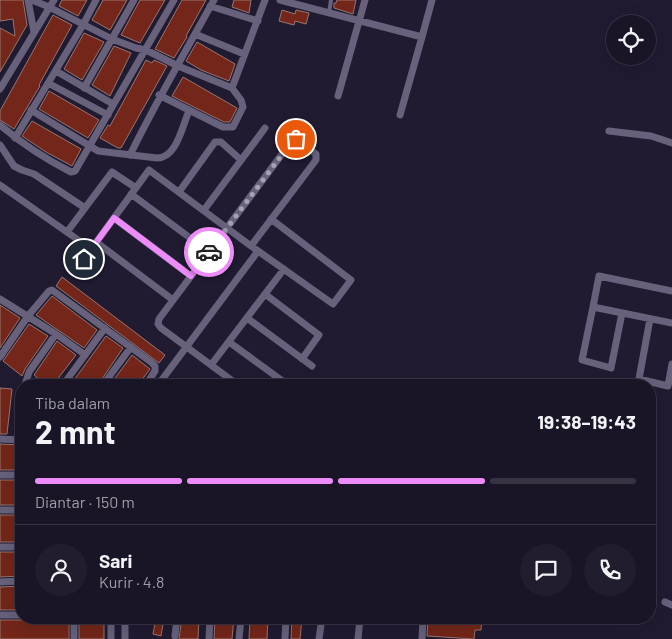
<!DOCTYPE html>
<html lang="id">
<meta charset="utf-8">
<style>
:root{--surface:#191426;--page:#221d2e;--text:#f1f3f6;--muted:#9f9ea7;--line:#373343;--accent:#ed8cf9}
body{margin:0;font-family:Barlow,sans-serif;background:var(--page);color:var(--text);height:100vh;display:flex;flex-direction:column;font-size:19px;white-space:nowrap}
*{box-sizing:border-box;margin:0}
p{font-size:16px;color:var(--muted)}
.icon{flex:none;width:28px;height:28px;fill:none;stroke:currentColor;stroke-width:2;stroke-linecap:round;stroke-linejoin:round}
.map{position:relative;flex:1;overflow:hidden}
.panel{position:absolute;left:15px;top:379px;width:641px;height:245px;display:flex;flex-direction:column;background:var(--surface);border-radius:20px;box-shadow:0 5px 20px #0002,0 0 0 1px var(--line)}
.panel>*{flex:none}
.tools{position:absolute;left:606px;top:15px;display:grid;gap:10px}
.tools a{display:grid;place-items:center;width:50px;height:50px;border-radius:50%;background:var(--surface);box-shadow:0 5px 20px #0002,0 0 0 1px var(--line);font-size:25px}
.pin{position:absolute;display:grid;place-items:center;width:42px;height:42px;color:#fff;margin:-21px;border:2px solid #fff;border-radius:50%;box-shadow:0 1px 5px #0007}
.courier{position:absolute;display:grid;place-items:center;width:50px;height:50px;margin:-25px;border:4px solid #ed8cf9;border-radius:50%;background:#fff;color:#222;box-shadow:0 1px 6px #0007}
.overview em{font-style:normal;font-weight:700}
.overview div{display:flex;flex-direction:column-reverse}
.overview{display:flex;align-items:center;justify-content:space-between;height:85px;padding:0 20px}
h1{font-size:32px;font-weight:700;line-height:38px}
.bar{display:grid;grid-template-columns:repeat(4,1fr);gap:8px 5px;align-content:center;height:60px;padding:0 20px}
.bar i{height:6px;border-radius:4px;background:var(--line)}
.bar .current{background:var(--accent)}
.bar p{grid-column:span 4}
.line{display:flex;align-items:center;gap:12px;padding:0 20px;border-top:1px solid var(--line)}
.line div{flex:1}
.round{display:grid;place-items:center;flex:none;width:52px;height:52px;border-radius:26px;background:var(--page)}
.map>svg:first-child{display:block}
</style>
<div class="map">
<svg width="672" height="639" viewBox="0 0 672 639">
<rect width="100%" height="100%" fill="#211b32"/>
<path fill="#732619" stroke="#97766f" d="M0,0H23L27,25L0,72V28L15,36L13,19L0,21Z
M62,0H87L78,16L59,6Z
M103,0H127L110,30L92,20Z
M140,0H165L140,43L121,35Z
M182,0H206L186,36L187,37L174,58L155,49Z
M234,0H251L249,13L232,7Z
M337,0H356L353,14L334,8V3H336Z
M282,10L295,14L296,10L309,13L306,24L295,21L294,25L279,21Z
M53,15L72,25L39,85L40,86L14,129L0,120V111Z
M84,33L104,42L82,80L64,69Z
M197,42L235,64L229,81L201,70L186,61Z
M114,46L131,53L110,96L92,85Z
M146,60L152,63L154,60L167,66L121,148H118L100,138L108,125L110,126Z
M183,77L237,108L230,122H224L172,96Z
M49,91L99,120L88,138L39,109Z
M32,121L81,149L72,166L46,152L22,136Z
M62,277L165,355L159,363L56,286Z
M52,296L97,330L84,348L36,315Z
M0,305L20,318L0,348Z
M29,324L48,336L25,369L22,376L3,361Z
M106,336L123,348L98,385H81L74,380Z
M57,341L76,355L53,385H46L34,375Z
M132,355L150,369L138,385H110Z
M0,388L12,389L7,434H0Z
M0,444L21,445V470H0Z
M0,480H21V505H0Z
M0,515H21V542H0Z
M0,552H21V576L0,577Z
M21,586V610H0V587Z
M26,618H69V639H0V620H21Z
M79,618H104V639H79Z
M156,618H164L161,636L153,634Z
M182,618H199L198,639H179Z
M215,618H234L232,639H214Z
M250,618H268L267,639H249Z
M292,618H302L300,639H291Z
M428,618L482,619L481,630H475L474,639L427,636Z"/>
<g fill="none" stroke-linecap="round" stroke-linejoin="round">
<path stroke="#67617c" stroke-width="4" d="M329,13L331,0"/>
<path stroke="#67617c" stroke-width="7" d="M28,0L34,32
M32,0L49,7L112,39L136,48L146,50L178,66L232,88
M280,0L422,37L400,115
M210,6L258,21
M195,34L244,54
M422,37L432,0
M56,71L113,104
M48,83L108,115
M84,88L134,0
M0,89L54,0
M159,95L223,127H233L243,107L241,100L232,88L265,0
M338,96L365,0
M31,110L98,151L157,158C177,158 182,126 189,111
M0,125C22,144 45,159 71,172L75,171L174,0
M609,131L651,136L672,143
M15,138L83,25L96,0
M0,145L14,166L22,170L34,174L85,208
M130,155C156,102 185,52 214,0
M0,185L91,249
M179,192L215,142H221L241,160
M131,194L209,252
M204,210L265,128
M114,218L191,276
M67,232L112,172L136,188
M96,242L173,300
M84,259L149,170L251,246L333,304L351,280L271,219
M265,294L319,335L302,359
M0,299L56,334L84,354
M593,307L599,276L672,291
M622,313L611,368L582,360L593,307L672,323
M247,318L312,366
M650,319L639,379L668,386L672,364
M229,342L288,385
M0,357L28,316L49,291L52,290L151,362L155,366V371L146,385
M211,365L284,269
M25,385L29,372L56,334
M63,385L105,328
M103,385L131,347
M158,385L258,251
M238,385L161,328L158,324L159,319L291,142L296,139L316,154V160L251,246
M0,439L21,440
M19,440L21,421
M0,475H21
M0,510H21
M0,547H21
M0,582L21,581
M665,602L672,605
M0,615H21
M74,618V639
M111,618V639
M175,636L177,618
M125,639V618
M209,639L210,618
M239,639L241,618
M285,639L286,618
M319,639L322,618
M358,639L360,618
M422,639L423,618"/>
</g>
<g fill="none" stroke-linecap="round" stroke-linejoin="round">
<path stroke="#a6a2b4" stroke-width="5" stroke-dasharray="0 9" d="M209,252L293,140L296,139"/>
<path stroke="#ed8cf9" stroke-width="6" d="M84,259L114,218L191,276L209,252"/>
</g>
</svg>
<div class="tools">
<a><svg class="icon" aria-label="locate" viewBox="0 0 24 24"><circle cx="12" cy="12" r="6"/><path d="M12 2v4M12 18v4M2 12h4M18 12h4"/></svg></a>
</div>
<div class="pin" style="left:296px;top:139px;background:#ea580c"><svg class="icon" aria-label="bag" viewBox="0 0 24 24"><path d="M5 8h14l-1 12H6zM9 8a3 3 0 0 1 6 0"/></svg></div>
<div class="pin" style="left:84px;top:259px;background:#1f2937"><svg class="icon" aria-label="home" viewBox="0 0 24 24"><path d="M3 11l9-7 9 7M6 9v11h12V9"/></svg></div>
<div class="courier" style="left:209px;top:252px"><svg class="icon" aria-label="car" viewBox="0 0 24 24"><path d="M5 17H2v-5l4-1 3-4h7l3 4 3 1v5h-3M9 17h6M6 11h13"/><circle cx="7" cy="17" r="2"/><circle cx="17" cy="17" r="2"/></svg></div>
<section class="panel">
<div class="overview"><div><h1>2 mnt</h1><p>Tiba dalam</p></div><em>19:38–19:43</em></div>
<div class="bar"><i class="current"></i><i class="current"></i><i class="current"></i><i></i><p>Diantar · 150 m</p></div>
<div class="line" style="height:90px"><a class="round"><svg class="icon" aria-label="person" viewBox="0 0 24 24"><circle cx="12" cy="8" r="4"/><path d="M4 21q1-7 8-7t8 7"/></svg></a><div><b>Sari</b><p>Kurir · 4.8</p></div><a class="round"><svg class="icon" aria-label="chat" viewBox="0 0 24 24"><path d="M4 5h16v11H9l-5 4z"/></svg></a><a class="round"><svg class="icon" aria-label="phone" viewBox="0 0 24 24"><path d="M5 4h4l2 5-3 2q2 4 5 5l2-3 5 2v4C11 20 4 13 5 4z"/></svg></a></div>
</section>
</div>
